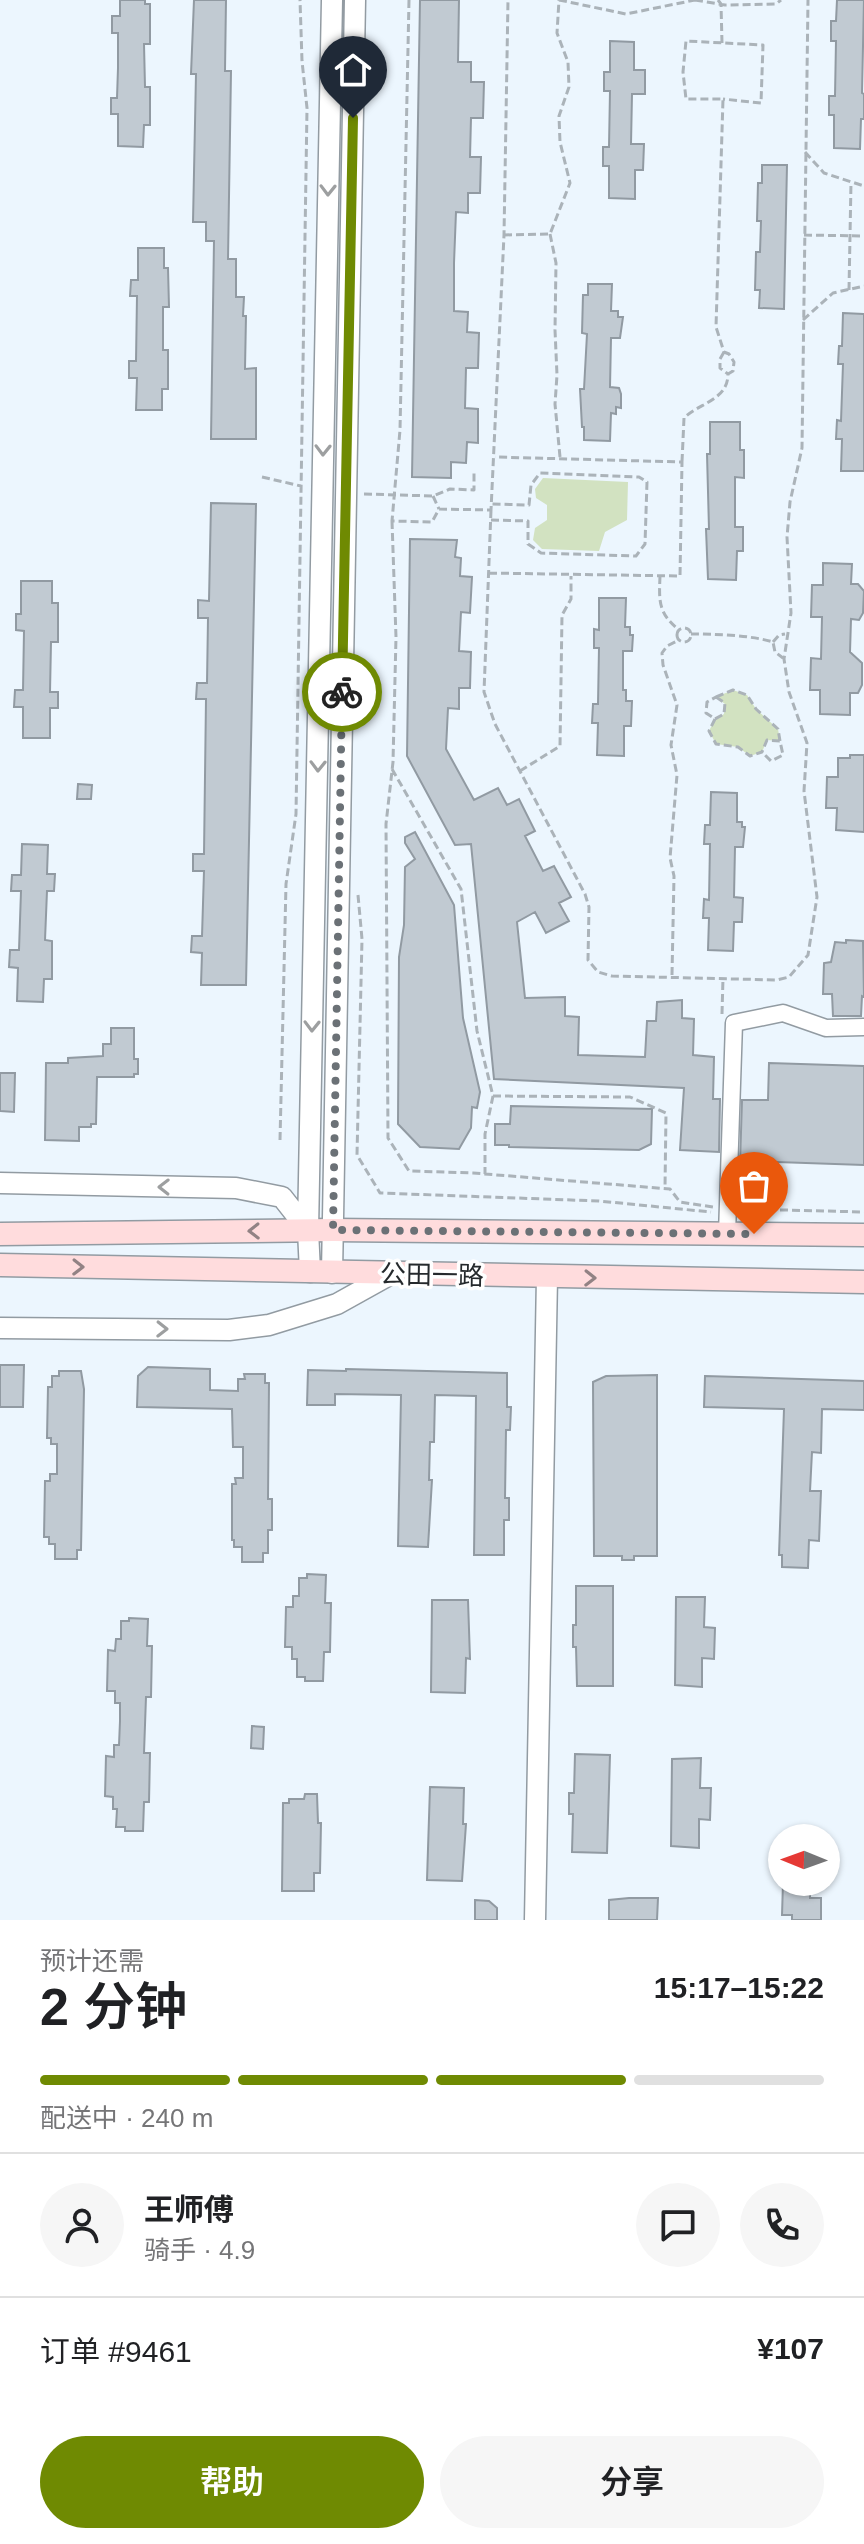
<!DOCTYPE html>
<html lang="zh">
<meta charset="utf-8">
<style>
:root{--surface:#fff;--page:#f6f6f6;--text:#202124;--muted:#757577;--line:#e0e0e0;--accent:#6f8a02}
body{margin:0;font-family:Arial,"Noto Sans SC",sans-serif;background:var(--page);color:var(--text);height:100vh;display:flex;flex-direction:column;font-size:30px;white-space:nowrap}
*{box-sizing:border-box;margin:0}
p{font-size:26px;color:var(--muted)}
.icon{flex:none;width:44px;height:44px;fill:none;stroke:currentColor;stroke-width:2;stroke-linecap:round;stroke-linejoin:round}
.map{position:relative;height:1920px;overflow:hidden}
.side{display:flex;flex-direction:column;background:var(--surface);flex:1}
.side>*{flex:none}
.needle{width:52px;rotate:271deg}
.controls{position:absolute;left:768px;top:1824px;display:grid;gap:16px}
.controls a{display:grid;place-items:center;width:72px;height:72px;border-radius:50%;background:var(--surface);box-shadow:0 2px 6px #0004;font-size:40px}
.pin{position:absolute;display:grid;place-items:center;width:68px;height:68px;color:#fff;margin:-82px -34px;border-radius:50% 50% 50% 0;rotate:-45deg;box-shadow:0 0 8px #0007}
.pin .icon{rotate:45deg}
.courier{position:absolute;display:grid;place-items:center;width:80px;height:80px;margin:-40px;border:6px solid #6f8a02;border-radius:50%;background:#fff;color:#222;box-shadow:0 2px 10px #0007}
.overview em{font-style:normal;font-weight:600}
.overview div{display:flex;flex-direction:column-reverse}
.overview{display:flex;align-items:center;justify-content:space-between;height:136px;padding:0 40px}
h1{font-size:52px;font-weight:600;line-height:60px}
.bar{display:grid;grid-template-columns:repeat(4,1fr);gap:12px 8px;align-content:center;height:96px;padding:0 40px}
.bar i{height:10px;border-radius:6px;background:var(--line)}
.bar .active{background:var(--accent)}
.bar p{grid-column:span 4}
.line{display:flex;align-items:center;gap:20px;padding:0 40px;border-top:2px solid var(--line)}
.line div{flex:1}
.round{display:grid;place-items:center;flex:none;width:84px;height:84px;border-radius:42px;background:var(--page)}
.cta{display:flex;gap:16px;margin-top:auto;padding:16px 40px}
.cta a{flex:1;height:92px;border-radius:48px;background:var(--accent);color:#fff;font-size:32px;font-weight:600;line-height:92px;text-align:center}
.cta a+a{background:var(--page);color:var(--text)}
.map>svg:first-child{display:block}
</style>
<div class="map">
<svg width="864" height="1920" viewBox="0 0 864 1920">
<rect width="100%" height="100%" fill="#ecf6fe"/>
<path fill="#d2e2c1" d="M543,478L628,482L627,520L605,532L599,551L542,549L533,540L535,528L547,520V505L536,498L535,489Z
M733,690L747,695L756,709L778,729L780,741L767,740L762,752L750,756L738,747L716,744L709,731L715,719L724,714L725,704L716,697Z"/>
<path fill="#c1cad2" stroke="#919aa2" stroke-width="2" d="M120,0H145V4H150V44H144L145,87H150V125H144L143,147L118,146V114H111V98H117L118,68V33H112V16H120Z
M194,0H226L225,71H231L228,259H236V297H244L243,316H246L245,369L256,368V439H211L214,241H206V222H193L196,74H191Z
M420,0H459L458,62H471V82H484L483,118H471L470,157H481L480,193H468V213L456,212L454,263V311L468,312L467,332L479,333L478,368H466L465,408L478,409V443L467,442L466,463L451,462V478L412,477Z
M837,0H864L862,93L864,94V119H861L860,149L834,148V115H829V96H835L836,41H831V21H836Z
M610,41L634,42V70H645V94H632L631,144H644L643,170H635V199L609,198V166H603V147H609L610,91H604V72H610Z
M762,165H787L784,309L759,308L760,290H755L756,252H760L761,221H757L758,183H762Z
M138,248H164V268H168L169,307H163V350H168V389H162V410H136L137,378H129V361H136L137,296H130L131,280H138Z
M588,284H612L611,311H618V317H623L620,338H611L610,387L619,388L621,394V408L616,407V414L611,413L610,441L584,440V427H582L580,389H584L587,334L582,333L583,295H588Z
M843,313L864,314V471H841L842,439H836L837,420L841,421L843,364H838L839,346H842Z
M710,422H740V450H744V478L735,477V527H743V551H737L736,580L708,579L706,529H709L707,454H710Z
M211,503L256,504L246,985H201L202,953L191,952L192,936H202L204,871H193V854H204L206,699H196L197,683H207L208,618H198V600L209,601Z
M410,539L457,540L455,557L461,558L460,576L472,577L470,613L461,612L459,651L471,652L470,688H459V709L448,708L446,749L474,800L498,788L507,805L519,799L535,831L525,836L543,871L554,866L571,897L559,903L569,921L546,933L535,912L517,922L525,998L565,997V1016L579,1017L578,1055L645,1057L647,1021H656L657,1002L682,1000V1018L694,1019L693,1055L714,1057L713,1099H720L719,1152L680,1150L684,1088L494,1079L471,844L455,845L407,756Z
M823,563L852,564L851,584H858L864,591L863,613L859,620L851,619L850,652L862,663V685L858,693H850V715L820,714V690H810L811,658L821,659L822,617H811L812,585H823Z
M21,581H52V603H58V642H51L50,692H58V708H50V738H23V707H14L15,690H23L24,631L16,630V614H21Z
M599,598H626L625,627H630V635H633L632,651H623V690H626V701H632L631,726H624V756L597,755L598,723H592L593,704H598L599,648H594V629L599,630Z
M850,755H864V832L836,830L837,808H826L827,777H838V758H850Z
M78,784L92,785L91,799H77Z
M711,792L737,793V822H742V827H745L743,847H735L734,897L743,898L742,922H734L733,951L708,950L709,918H703L704,899L709,900L710,844H704L705,825H710Z
M415,832L454,905L463,1018L480,1092L477,1108L472,1107L471,1128L459,1149L420,1147L398,1124L399,957L404,925L405,867L415,859L405,843V837Z
M22,844L48,845L47,874H55L54,891H47L45,940L52,941V979H44L43,1002L17,1001L18,968L9,967L10,950H19L21,891H11L12,875H21Z
M846,940L863,941L864,997L862,996L861,1016H833L832,994H823L824,963L831,962L835,942L846,943Z
M111,1028H134V1059H138V1074H134V1077H97L96,1124H91V1127H79V1141L45,1140L46,1063H68V1058L103,1056V1044H111Z
M769,1063L864,1066V1165L751,1161V1164H740L742,1100H768Z
M0,1073H15L14,1112L0,1111Z
M511,1106L652,1109L651,1144L639,1150L509,1147V1145H495V1124H510Z
M0,1365H24L23,1407H0Z
M148,1367L210,1369V1390L238,1391V1379H245L244,1374H265V1383H269L268,1499H272V1530H268V1553H263V1562H242V1547H234V1540H232V1484H236L235,1478H243V1447H233L232,1409L137,1407L138,1376Z
M346,1369L507,1373V1407H511L510,1430H506L505,1498H509V1520H504V1555H474L476,1396L435,1395L434,1442H430L429,1480H432L428,1547L398,1546L401,1395L335,1394V1405H307L308,1370L346,1371Z
M59,1371H81L84,1389L81,1550H77V1559H55V1544H49V1537H44L45,1481H50V1474H57V1444H51V1438H47L48,1387H52V1376H59Z
M657,1375V1556H634V1560H622V1556H594L593,1382L606,1376Z
M705,1376L864,1381V1410L822,1409L821,1453L812,1452L810,1491H821L819,1541L809,1540L808,1568L782,1567V1555H779L784,1409L704,1407Z
M307,1574L326,1575L325,1603H331L330,1652H324L323,1681H305V1677H297V1659H292V1647H285L286,1607H293V1596H299V1578H307Z
M576,1586H613V1686H577L576,1647H573V1625H576Z
M676,1597H705L704,1627L715,1628L714,1659L702,1658V1687L675,1685Z
M432,1600H468L470,1659L466,1658L465,1693L431,1692Z
M129,1618L148,1619L147,1646H152L151,1697H146L144,1753H150L149,1802H144L143,1831H125V1827H116L117,1809H113V1797L105,1796L106,1756L114,1757V1745H119L120,1721V1703H115V1691H107L108,1650L115,1651L116,1639H121V1621H129Z
M252,1726L264,1727L263,1749L251,1748Z
M575,1754L610,1755L607,1853L572,1852L573,1814H569V1793H574Z
M701,1758L700,1788H711L710,1820L699,1819V1848L671,1846L672,1759Z
M430,1787L464,1788L463,1824H466L462,1881L427,1880Z
M305,1794H317L318,1823H321L320,1873H314V1891H282L283,1803H289V1799H304Z
M810,1882V1898H821V1920H792V1915H782L783,1883Z
M629,1898H658L657,1920H609V1900Z
M475,1900L489,1901L497,1908V1920H475Z"/>
<g fill="none" stroke-linecap="round" stroke-linejoin="round">
<defs>
<path id="minor" d="M727,1234L734,1023L783,1013L826,1028L864,1027"/>
<path id="tertiary" d="M0,1183L236,1188L282,1197L308,1230
M310,1272L308,1230L332,0
M332,1273L355,0
M0,1328L229,1330L269,1325L337,1304L391,1274
M535,1920L547,1277"/>
<path id="secondary" d="M0,1234L333,1230L864,1235
M0,1265L864,1282"/>
</defs>
<use href="#minor" stroke="#929ba2" stroke-width="19"/>
<use href="#tertiary" stroke="#929ba2" stroke-width="23"/>
<use href="#secondary" stroke="#929ba2" stroke-width="25"/>
<path stroke="#abb3b9" stroke-width="3" stroke-dasharray="8 4" stroke-linecap="butt" d="M409,0L400,430L392,521L432,522L439,509
M559,0L626,14L695,0
M695,0L725,5L776,4L781,0
M718,0L721,4L722,43
M805,152L824,173L864,186
M550,234L556,263L555,330L557,375L555,404L560,457
M504,235L550,234L570,183L560,142L559,116L569,87L568,62L557,33L559,0
M804,235L864,236
M849,290L851,182
M803,320L833,293L864,286
M724,352L720,359V368L728,374
M682,462L684,418C699,403 728,400 728,374L733,371L734,362L729,354L724,352L716,327L723,99H686L683,72L686,41L763,45L761,103L723,99
M262,477L301,486
M364,494L433,496L450,489L474,490V473
M433,496L439,509
M439,509L491,510L504,235L508,0
M491,510L484,692L495,724L585,894L589,907L588,960L598,972L612,976L777,980L789,977L808,955L817,897L804,791L807,743L789,692L784,659L791,613L787,537L790,502L802,448L808,0
M491,520L528,521V544L541,553L636,556L645,544L647,482L639,477L540,473L531,485L529,505L491,504
M392,521L396,637L393,762L386,824L388,1138L409,1171L473,1173L670,1189L680,1202L713,1207
M489,573L680,576L682,462L495,457
M660,576C659,601 658,613 679,630
M677 635a7 7 0 1 1 14 0a7 7 0 1 1-14 0Z
M691,634C715,634 750,635 773,642L775,652L783,658
M773,642L779,635L785,634
M716,697L733,690L747,695L756,709L778,729L780,741
M716,697L725,703L724,714L715,719L706,713L707,702Z
M715,719L709,731L716,744L738,747L750,756L762,752L767,740L780,741L783,755L771,761L762,752
M392,769L461,889L477,1031L493,1096L485,1134V1174
M520,771L560,746L562,615L571,599V576
M358,895L362,939L357,1155L380,1193L599,1201L711,1212
M672,975L674,876L670,858L677,775L671,745L677,705L663,665L662,653L667,646L679,640
M722,1014L723,978
M493,1096L630,1097L666,1113L665,1188
M280,1140L286,884L296,814L307,108L302,61L300,0
M744,1209L864,1212"/>
<use href="#minor" stroke="#fff" stroke-width="16"/>
<use href="#tertiary" stroke="#fff" stroke-width="20"/>
<use href="#secondary" stroke="#ffdcdd" stroke-width="22"/>
</g>
<defs><path id="oneway-chevron" d="M-2-3.5L2.5 0L-2 3.5" fill="none" stroke-width="1.6" stroke-linecap="round" stroke-linejoin="round" transform="scale(2)"/></defs>
<g stroke="#9d9fa0">
<use href="#oneway-chevron" transform="translate(328 190) rotate(91)"/>
<use href="#oneway-chevron" transform="translate(323 450) rotate(91)"/>
<use href="#oneway-chevron" transform="translate(318 766) rotate(91)"/>
<use href="#oneway-chevron" transform="translate(312 1026) rotate(91)"/>
<use href="#oneway-chevron" transform="translate(164 1187) rotate(-179)"/>
<use href="#oneway-chevron" transform="translate(162 1329) rotate(1)"/>
</g>
<g stroke="#928284">
<use href="#oneway-chevron" transform="translate(254 1231) rotate(179)"/>
<use href="#oneway-chevron" transform="translate(78 1267) rotate(1)"/>
<use href="#oneway-chevron" transform="translate(590 1278) rotate(1)"/>
</g>
<g fill="none" stroke-linecap="round" stroke-linejoin="round">
<path stroke="#6b7176" stroke-width="8" stroke-dasharray="0 14.4" d="M342,692L333,1230L754,1234"/>
<path stroke="#6f8a02" stroke-width="10" d="M342,692L353,118"/>
</g>
<g text-anchor="middle" dominant-baseline="central" stroke-width="7" stroke-linejoin="round" paint-order="stroke">
<g font-size="26" fill="#25292c" stroke="#fff">
<text transform="translate(432 1275) rotate(1)">公田一路</text>
</g>
</g>
</svg>
<div class="controls">
<a><svg class="needle" viewBox="-14 -14 28 28"><path d="M0-13l5 13h-10z" fill="#e53935"/><path d="M0 13l5-13h-10z" fill="#757577"/></svg></a>
</div>
<div class="pin" style="left:754px;top:1234px;background:#ea580c"><svg class="icon" aria-label="bag" viewBox="0 0 24 24"><path d="M5 8h14l-1 12H6zM9 8a3 3 0 0 1 6 0"/></svg></div>
<div class="pin" style="left:353px;top:118px;background:#1f2937"><svg class="icon" aria-label="home" viewBox="0 0 24 24"><path d="M3 11l9-7 9 7M6 9v11h12V9"/></svg></div>
<div class="courier" style="left:342px;top:692px"><svg class="icon" aria-label="bike" viewBox="0 0 24 24"><circle cx="6" cy="16" r="4"/><circle cx="18" cy="16" r="4"/><path d="M6 16l4-8h5l3 8M10 8l3 8H6M13 5h3"/></svg></div>
</div>
<section class="side">
<div class="overview"><div><h1>2 分钟</h1><p>预计还需</p></div><em>15:17–15:22</em></div>
<div class="bar"><i class="active"></i><i class="active"></i><i class="active"></i><i></i><p>配送中 · 240 m</p></div>
<div class="line" style="height:144px"><a class="round"><svg class="icon" aria-label="person" viewBox="0 0 24 24"><circle cx="12" cy="8" r="4"/><path d="M4 21q1-7 8-7t8 7"/></svg></a><div><b>王师傅</b><p>骑手 · 4.9</p></div><a class="round"><svg class="icon" aria-label="chat" viewBox="0 0 24 24"><path d="M4 5h16v11H9l-5 4z"/></svg></a><a class="round"><svg class="icon" aria-label="phone" viewBox="0 0 24 24"><path d="M5 4h4l2 5-3 2q2 4 5 5l2-3 5 2v4C11 20 4 13 5 4z"/></svg></a></div>
<div class="line" style="height:104px"><div>订单 #9461</div><b>¥107</b></div>
<div class="cta"><a>帮助</a><a>分享</a></div>
</section>
